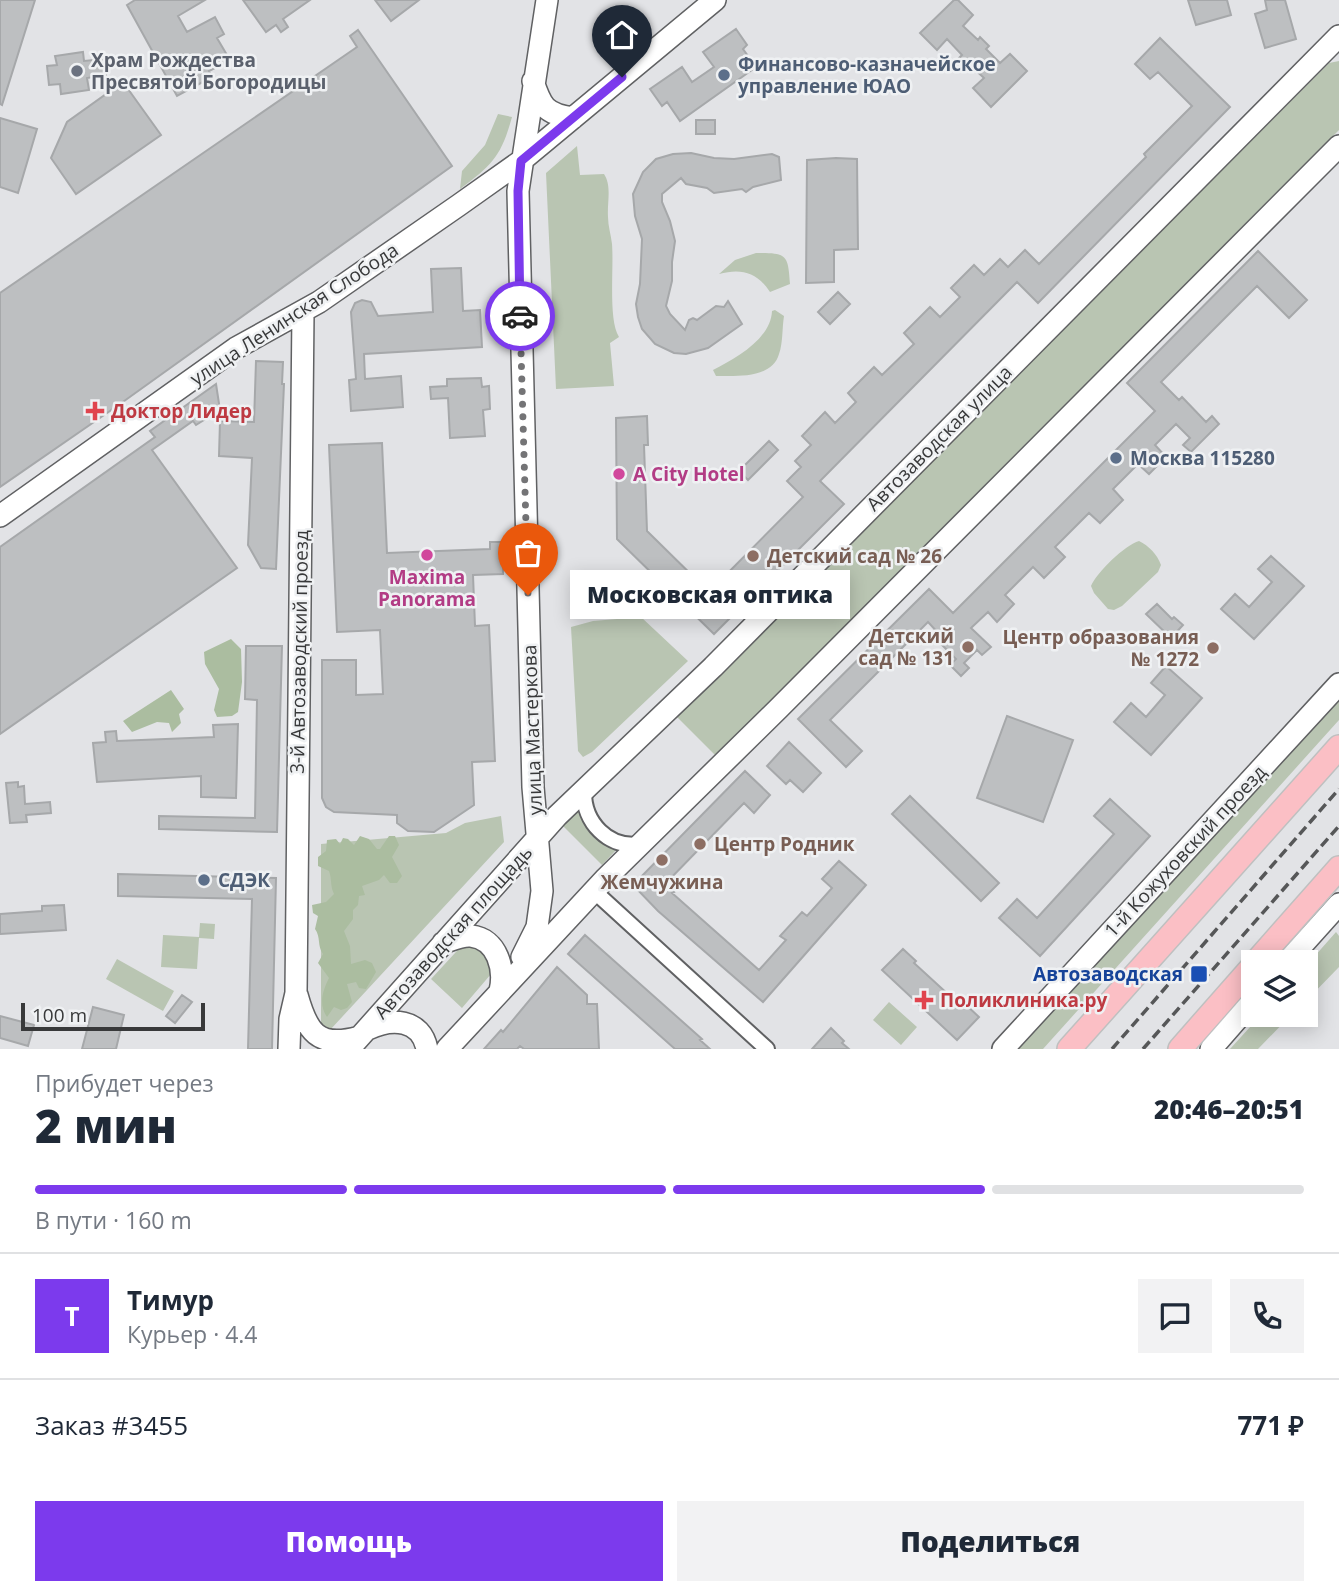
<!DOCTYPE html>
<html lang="ru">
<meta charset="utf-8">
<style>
:root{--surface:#fff;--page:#f2f2f3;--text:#1f2937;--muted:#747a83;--line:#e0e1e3;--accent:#7c3aed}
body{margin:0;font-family:"Open Sans",sans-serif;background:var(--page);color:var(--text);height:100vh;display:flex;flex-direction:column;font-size:26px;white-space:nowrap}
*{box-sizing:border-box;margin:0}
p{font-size:23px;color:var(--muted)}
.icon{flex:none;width:38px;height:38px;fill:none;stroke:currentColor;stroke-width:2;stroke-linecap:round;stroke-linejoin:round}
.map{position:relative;height:1049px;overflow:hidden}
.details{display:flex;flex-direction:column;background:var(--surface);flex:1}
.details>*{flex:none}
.fabs{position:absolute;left:1241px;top:950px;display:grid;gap:14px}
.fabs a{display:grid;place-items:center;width:77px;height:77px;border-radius:0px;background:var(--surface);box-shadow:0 4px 18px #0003;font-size:35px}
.scale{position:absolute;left:21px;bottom:18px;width:184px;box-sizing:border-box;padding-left:7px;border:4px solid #38393a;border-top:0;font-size:19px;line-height:24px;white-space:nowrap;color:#38393a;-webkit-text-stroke:5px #eff1f3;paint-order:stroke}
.pin{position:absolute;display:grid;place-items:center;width:60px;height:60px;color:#fff;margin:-72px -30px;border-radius:50% 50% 50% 0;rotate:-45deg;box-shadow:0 0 7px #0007}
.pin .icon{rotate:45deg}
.courier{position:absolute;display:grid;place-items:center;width:70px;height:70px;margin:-35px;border:5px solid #7c3aed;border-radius:50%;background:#fff;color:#222;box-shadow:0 2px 9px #0007}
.bubble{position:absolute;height:49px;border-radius:0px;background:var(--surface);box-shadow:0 4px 18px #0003;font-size:23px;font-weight:800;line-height:49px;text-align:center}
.summary em{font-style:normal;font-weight:800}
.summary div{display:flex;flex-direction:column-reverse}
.summary{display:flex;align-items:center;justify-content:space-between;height:119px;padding:0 35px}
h1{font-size:46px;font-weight:800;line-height:52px}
.bar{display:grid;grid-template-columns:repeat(4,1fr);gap:10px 7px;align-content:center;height:84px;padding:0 35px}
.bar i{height:9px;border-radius:5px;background:var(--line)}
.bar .on{background:var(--accent)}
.bar p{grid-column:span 4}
.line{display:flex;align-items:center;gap:18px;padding:0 35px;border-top:2px solid var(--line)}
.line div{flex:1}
.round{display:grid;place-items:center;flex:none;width:74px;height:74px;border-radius:0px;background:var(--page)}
.button{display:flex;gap:14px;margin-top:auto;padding:14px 35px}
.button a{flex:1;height:80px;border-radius:0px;background:var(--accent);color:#fff;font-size:28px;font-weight:800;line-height:80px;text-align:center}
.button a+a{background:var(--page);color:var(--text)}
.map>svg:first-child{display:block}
</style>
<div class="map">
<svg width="1339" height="1049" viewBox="0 0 1339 1049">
<rect width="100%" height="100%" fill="#e2e3e6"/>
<path fill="#b9c5b2" d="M1339,61V130L716,756L674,714L1329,63Z
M498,114L512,117C501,157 492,165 460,189L462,171L485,145Z
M577,146L580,175L604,174C612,186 607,202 608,217C608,226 611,235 612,244C614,268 608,320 619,337L610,343L614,386L556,389L546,173Z
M756,253C787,253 788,254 790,284L770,292C757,272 741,268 719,274L735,260Z
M775,310L784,316C782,328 783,343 779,354C772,379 736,376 716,376L713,370C735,359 771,339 772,311Z
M1139,541C1149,546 1157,554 1161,565L1158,572L1122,606L1114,610L1108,609L1094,593L1091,586C1097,572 1125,545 1139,541Z
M641,617L688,661L592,752L583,757L578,751L571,627L593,621Z
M1339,699V720L1043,1049H1016Z
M578,810L597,838L617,849L602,865L562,825Z
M501,816L504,842L330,1030L324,1029L321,1024V844L446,833L465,823Z
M200,923L215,924L214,939L199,938L197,969L161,967L163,935L199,937Z
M1336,932L1339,936V967L1306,1001V966Z
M467,940H472L497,967L462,1008L431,979Z
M117,959L174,991L163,1011L106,979Z
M889,1002L917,1027L901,1045L873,1020Z
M1261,1015H1291L1258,1049H1230Z"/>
<path fill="#abbda0" d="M231,639L241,649L242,682L238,712L232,716L217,717L214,710L219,689L205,664L204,652Z
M171,690L184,709L179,714L181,723L172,732L169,723L157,722L132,732L123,721Z
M360,836L369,839L377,849H380L389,836H395L399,845L392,857L402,876L397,883H390L384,875L379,880L362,886L365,895L359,896L358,905L353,910V919L344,931L350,946L351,964L365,960L372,963L376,972L366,989L359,988L356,982L347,984L352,1002L347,1008L341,1010L334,1007L327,1017C318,1004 323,990 329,978L318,963L323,954C317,946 321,937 315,929L318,916L313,913L312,905L326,902L334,894C330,886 332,879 329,871L318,866V857L326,851L327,840L336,839L340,844L343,838L348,839L354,845Z"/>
<path fill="#bdbfc1" stroke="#a6a8aa" stroke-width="2" d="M0,0H35L2,105L0,104Z
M135,0H205L178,16L187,32L215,17L224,34L217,38L230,60L209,71L212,77L177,96L127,5Z
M243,0H310L283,19L288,27L281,32L276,25L266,32Z
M375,0H419L391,21Z
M954,0H958L973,15L963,26L978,40L980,37L989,46L986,49L1000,63L1010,54L1027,71L991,107L973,88L984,78L970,65L967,68L958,59L962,55L947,39L937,50L920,33Z
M1188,0H1227L1231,15L1196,25Z
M1265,0H1285L1296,39L1265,48L1255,14L1267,10Z
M736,29L747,45L743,49L756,67L680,121L667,102L662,106L650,89L682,67L692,82L714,67L703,52Z
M358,30L452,166L120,404L0,487V293L357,47L350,36Z
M1160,38L1230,107L1038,303L1017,282L820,481L844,504L714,634L617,539L616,418L647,416L648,445H644L647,531L709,592L803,497L787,481L801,467L795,461L811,445L802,436L825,412L835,423L856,402L848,393L874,367L882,375L914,344L904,333L930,307L940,317L960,297L951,288L974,265L984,275L1000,259L1008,267L1025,250L1039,264L1146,157L1144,154L1192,106L1158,72L1150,79L1135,64Z
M83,52L84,61L104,59L106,75L87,78L89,90L61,94L60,84L49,85L47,66L57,65L55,56Z
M123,82L161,135L76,194L51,158L67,122Z
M0,118L37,129L18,193L0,187Z
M696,120H715V134H696Z
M691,153L714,158L734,159L772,154L779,157L781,180L753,187L746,192L742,189L714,193L707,188L686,184L681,178L662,194V202L670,221L675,241L672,262V281L666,306L670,314L685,330L689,320L693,318L697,320L716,306L724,307L728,301L742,324L708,348L686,354L674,353L655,344L642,329L638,317L636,304L640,284L642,239L635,216L633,194L643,172L656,159L673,154Z
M836,158L857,159L858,249L834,250V282L806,283L807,160Z
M1258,251L1307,300L1289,318L1257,286L1161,382L1179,400L1182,397L1206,422L1212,416L1219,424L1191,452L1183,445L1190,438L1176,424L1155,445L1166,457L1149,474L1138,464L1113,489L1123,500L1100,523L1089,513L1055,547L1065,557L1044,578L1033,567L1005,595L1014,604L997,622L988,612L971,628L991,647L982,655L977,650L964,663L969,668L961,676L950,665L956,659L937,640L941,636L928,622L830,720L862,751L846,767L798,719L929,589L953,613L1155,411L1127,383Z
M461,268L463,311L480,310L482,347L364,354L365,379L401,376L403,407L351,411L349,380L356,379L351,312L355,303L362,300L371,302L378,316L433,312L431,269Z
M838,292L850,304L830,324L818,312Z
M256,361L283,362L282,384H284L276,569L261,568L248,545L252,458L219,456L220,421L254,422Z
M481,378L482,387L489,386L490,409L483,410L485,436L450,438L448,398L431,399L430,387L447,386V379Z
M216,384L220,410L196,425L193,421L152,450L237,568L0,734V547L155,437L150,431Z
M769,441L778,450L748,480L739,471Z
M382,443L387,553L490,549V542H503V574L473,575L475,626L489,625L495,761L472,762L474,805L434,832L408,831L397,823V815L334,812L326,807L322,798V660H356V695L383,694L380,630L337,632L329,445Z
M1271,556L1304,586L1254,639L1221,609L1235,594L1249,607L1272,582L1258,569Z
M610,578L611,594L581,596L580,580Z
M1157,604L1172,619L1174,617L1183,625L1171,638L1146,614Z
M246,646H282L277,832L159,829V816L255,818L257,700L245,699Z
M1166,666L1202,698L1151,755L1114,722L1131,703L1146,717L1165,695L1151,683Z
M1007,716L1073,740L1043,822L977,798Z
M238,724L236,798L201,797V776L97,782L93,743L106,742L105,732L116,731L117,741L214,737L213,725Z
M789,742L821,773L803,792L790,780L786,784L767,766Z
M745,771L770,795L754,813L744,803L665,884L674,892L672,893L759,970L786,940L780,936L802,912L807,916L832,888L822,879L839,861L866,885L763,1002L658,911L633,885Z
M18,782V787L24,786L25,804L50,802L51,813L26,815L27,822L10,823L6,783Z
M910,796L999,883L981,901L892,814Z
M1110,799L1150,836L1040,956L999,918L1017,899L1037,918L1114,834L1094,816Z
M118,874L276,878L272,1049H248L252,899L118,896Z
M64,905L66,930L0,934V914L42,911V906Z
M585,935L702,1039L700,1040L710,1049H675L568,954Z
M903,949L916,961L914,963L962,1007L965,1004L979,1017L957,1040L882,970Z
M557,967L587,995V1004H597L599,1049H524L520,1046L517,1049H484L501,1030L503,1032Z
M182,995L192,1002L175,1023L166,1016Z
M93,1007L124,1015L116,1049H82Z
M0,1016L34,1025L28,1046L0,1038Z
M831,1028L844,1041L842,1043L849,1049H812Z"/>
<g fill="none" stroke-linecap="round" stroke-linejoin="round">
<defs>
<path id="street" d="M584,790C583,822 608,849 641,844
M594,891L767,1049"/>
<path id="secondary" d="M533,81C541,106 545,114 573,118
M0,516L236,348L319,302L459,205L521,161L715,0
M443,943C452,940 462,935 471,936C498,939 505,970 500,991
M522,957L537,927L542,891L533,787L518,191L547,0
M1287,962L1339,904
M297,995C307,1031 317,1049 359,1037
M368,1029C391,1018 421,1018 427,1049
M289,1049L290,1019L296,993L303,312
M349,1049L557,816L713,667L1339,36
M447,1049L606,878L778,709L1339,146
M1003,1049L1339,684
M1211,1049L1253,1001"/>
<path id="primary" d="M1256,962L1339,868
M1069,1049L1339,747
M1180,1049L1253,966"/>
</defs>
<use href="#street" stroke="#606163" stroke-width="18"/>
<use href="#secondary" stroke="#606163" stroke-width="24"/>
<use href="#primary" stroke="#bfc0c0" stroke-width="26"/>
<use href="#street" stroke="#fff" stroke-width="14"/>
<use href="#secondary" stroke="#fff" stroke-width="21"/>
<use href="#primary" stroke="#fbbfc5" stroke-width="23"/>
<path stroke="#565758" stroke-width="3.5" stroke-dasharray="10 5" stroke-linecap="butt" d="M1112,1049L1339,789
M1143,1049L1339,826"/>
</g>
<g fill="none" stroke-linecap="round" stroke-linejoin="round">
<path stroke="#747476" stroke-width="7" stroke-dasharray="0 12.6" d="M520,316L528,595"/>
<path stroke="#7c3aed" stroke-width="9" d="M520,316L518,191L521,161L622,77"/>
</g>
<circle fill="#6b7280" stroke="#eff1f3" stroke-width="2.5" cx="77" cy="71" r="7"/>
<g fill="#5c6f8a" stroke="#eff1f3" stroke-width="2.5">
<circle cx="724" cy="75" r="7"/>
<circle cx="1116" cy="458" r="7"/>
<circle cx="204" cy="880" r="7"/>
</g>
<g fill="#e0444e" stroke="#eff1f3" stroke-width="2.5">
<path d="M91.5 400.5h7v7h7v7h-7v7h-7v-7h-7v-7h7z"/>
<path d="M920.5 989.5h7v7h7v7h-7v7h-7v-7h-7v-7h7z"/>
</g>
<g fill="#d1479c" stroke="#eff1f3" stroke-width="2.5">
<circle cx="619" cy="474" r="7"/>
<circle cx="427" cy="555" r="7"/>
</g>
<g fill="#8d6e63" stroke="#eff1f3" stroke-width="2.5">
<circle cx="753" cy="556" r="7"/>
<circle cx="968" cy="647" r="7"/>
<circle cx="1213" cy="648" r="7"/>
<circle cx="700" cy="844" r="7"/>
<circle cx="662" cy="860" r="7"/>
</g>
<rect fill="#1a4fb4" stroke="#eff1f3" stroke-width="2.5" x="1190" y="965" width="18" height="18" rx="3.5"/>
<g text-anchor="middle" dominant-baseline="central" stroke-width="5" stroke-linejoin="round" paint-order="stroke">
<g font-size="19" font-weight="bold" fill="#5b616d" stroke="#eff1f3" text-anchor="start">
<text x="91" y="60">Храм Рождества<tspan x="91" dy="22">Пресвятой Богородицы</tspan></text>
</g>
<g font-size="19" font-weight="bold" fill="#4e5e75" stroke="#eff1f3" text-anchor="start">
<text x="738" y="64">Финансово-казначейское<tspan x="738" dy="22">управление ЮАО</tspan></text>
<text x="1130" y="458">Москва 115280</text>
<text x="218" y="880">СДЭК</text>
</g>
<g font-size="19" fill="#38393a" stroke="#eff1f3">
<text transform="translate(294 314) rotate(-33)">улица Ленинская Слобода</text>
<text transform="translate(939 438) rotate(-45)">Автозаводская улица</text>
<text transform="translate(299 652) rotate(-89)">3-й Автозаводский проезд</text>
<text transform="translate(532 730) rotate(-92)">улица Мастеркова</text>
<text transform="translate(1185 851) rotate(-47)">1-й Кожуховский проезд</text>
<text transform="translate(453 932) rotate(-48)">Автозаводская площадь</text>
</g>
<g font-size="19" font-weight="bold" fill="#be3a42" stroke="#eff1f3" text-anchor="start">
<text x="111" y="411">Доктор Лидер</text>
<text x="940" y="1000">Поликлиника.ру</text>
</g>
<g font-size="19" font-weight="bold" fill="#b23c85" stroke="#eff1f3" text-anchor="start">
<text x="633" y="474">A City Hotel</text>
<text x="427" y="577" text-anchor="middle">Maxima<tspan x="427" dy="22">Panorama</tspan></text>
</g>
<g font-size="19" font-weight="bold" fill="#785e54" stroke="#eff1f3" text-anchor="start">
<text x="767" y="556">Детский сад № 26</text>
<text x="954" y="636" text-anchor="end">Детский<tspan x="954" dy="22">сад № 131</tspan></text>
<text x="1199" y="637" text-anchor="end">Центр образования<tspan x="1199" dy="22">№ 1272</tspan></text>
<text x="714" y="844">Центр Родник</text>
<text x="662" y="882" text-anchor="middle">Жемчужина</text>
</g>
<g font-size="19" font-weight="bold" fill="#164399" stroke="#eff1f3" text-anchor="end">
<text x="1183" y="974">Автозаводская</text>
</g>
</g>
</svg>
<div class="fabs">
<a><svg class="icon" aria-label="layers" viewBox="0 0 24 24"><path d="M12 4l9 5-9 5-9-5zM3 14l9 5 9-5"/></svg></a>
</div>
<div class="scale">100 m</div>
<div class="pin" style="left:528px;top:595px;background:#ea580c"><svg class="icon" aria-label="bag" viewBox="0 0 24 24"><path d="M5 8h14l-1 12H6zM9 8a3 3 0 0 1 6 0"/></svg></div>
<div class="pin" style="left:622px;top:77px;background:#1f2937"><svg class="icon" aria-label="home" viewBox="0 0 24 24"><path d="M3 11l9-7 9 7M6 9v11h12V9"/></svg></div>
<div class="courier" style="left:520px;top:316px"><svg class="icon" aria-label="car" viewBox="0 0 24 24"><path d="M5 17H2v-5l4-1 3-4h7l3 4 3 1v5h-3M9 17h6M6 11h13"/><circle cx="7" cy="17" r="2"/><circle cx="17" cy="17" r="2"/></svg></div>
<div class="bubble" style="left:570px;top:570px;width:280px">Московская оптика</div>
</div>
<section class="details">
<div class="summary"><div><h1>2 мин</h1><p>Прибудет через</p></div><em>20:46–20:51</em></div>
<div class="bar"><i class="on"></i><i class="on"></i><i class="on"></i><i></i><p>В пути · 160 m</p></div>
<div class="line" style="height:126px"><b class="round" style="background:var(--accent);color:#fff">Т</b><div><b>Тимур</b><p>Курьер · 4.4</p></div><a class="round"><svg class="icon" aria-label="chat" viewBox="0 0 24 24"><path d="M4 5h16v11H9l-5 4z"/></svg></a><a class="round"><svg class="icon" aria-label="phone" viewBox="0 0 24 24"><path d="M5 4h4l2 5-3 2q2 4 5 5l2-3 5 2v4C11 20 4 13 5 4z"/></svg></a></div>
<div class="line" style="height:91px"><div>Заказ #3455</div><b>771 ₽</b></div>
<div class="button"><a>Помощь</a><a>Поделиться</a></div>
</section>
